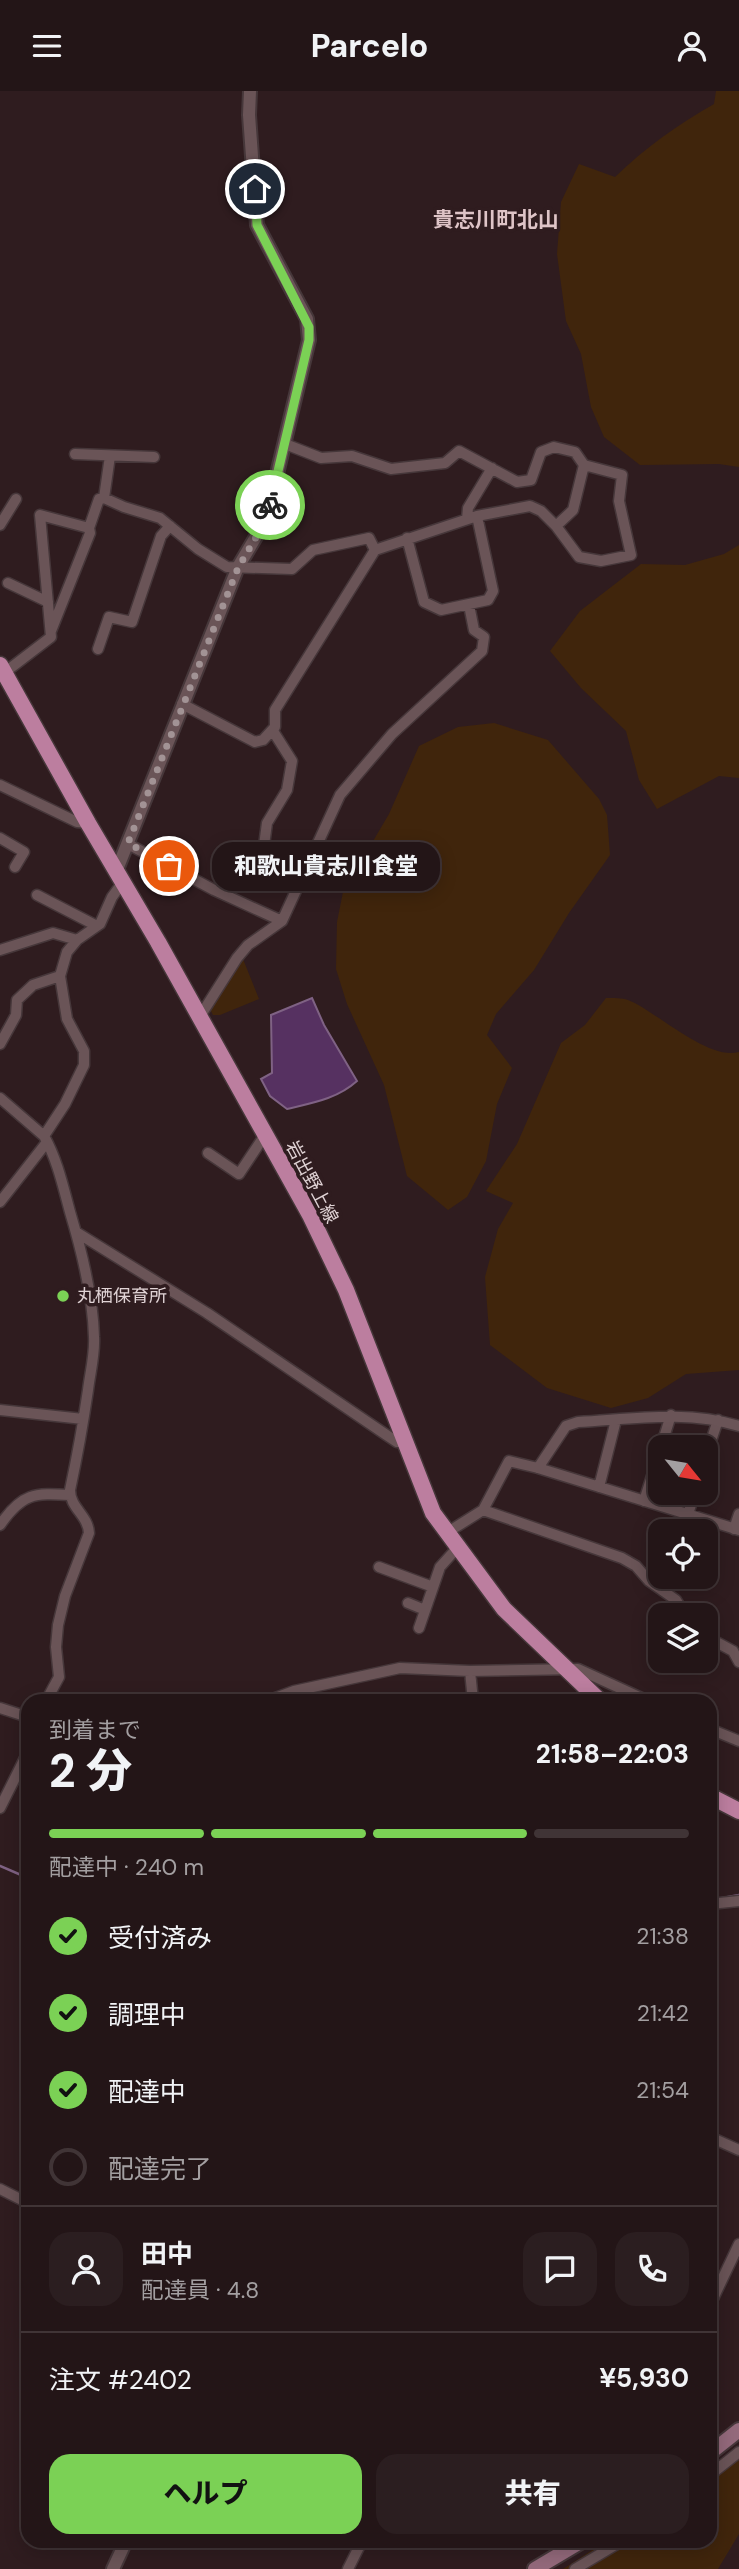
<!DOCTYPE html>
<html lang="ja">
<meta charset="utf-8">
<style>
:root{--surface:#231517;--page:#2b1e20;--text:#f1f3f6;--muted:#a39fa1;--line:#403436;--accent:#7bd155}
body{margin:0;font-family:"DM Sans","Noto Sans JP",sans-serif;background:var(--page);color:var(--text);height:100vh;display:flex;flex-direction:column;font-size:26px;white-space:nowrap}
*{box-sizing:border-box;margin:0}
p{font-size:23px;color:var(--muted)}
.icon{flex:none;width:38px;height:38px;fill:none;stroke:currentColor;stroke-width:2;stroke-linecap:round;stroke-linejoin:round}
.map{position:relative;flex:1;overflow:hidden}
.sheet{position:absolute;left:21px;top:1603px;width:696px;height:854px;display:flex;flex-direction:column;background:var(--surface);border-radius:21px;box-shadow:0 4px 18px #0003,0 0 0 2px var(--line)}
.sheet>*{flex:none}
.needle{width:46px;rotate:120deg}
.buttons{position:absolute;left:648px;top:1344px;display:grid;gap:14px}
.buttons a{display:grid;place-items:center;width:70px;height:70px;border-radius:14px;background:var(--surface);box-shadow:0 4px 18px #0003,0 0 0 2px var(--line);font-size:35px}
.pin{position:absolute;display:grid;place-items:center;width:60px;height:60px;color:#fff;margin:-30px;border:4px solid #fff;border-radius:50%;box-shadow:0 2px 7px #0007}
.courier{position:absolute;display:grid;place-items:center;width:70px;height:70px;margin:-35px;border:5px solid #7bd155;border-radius:50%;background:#fff;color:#222;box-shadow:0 2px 9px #0007}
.bubble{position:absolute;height:49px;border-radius:21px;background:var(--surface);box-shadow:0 4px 18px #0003,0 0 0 2px var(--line);font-size:23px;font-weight:800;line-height:49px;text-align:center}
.headline em{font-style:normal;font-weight:800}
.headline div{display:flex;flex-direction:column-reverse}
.headline{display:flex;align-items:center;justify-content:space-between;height:119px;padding:0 28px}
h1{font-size:46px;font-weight:800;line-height:52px}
.bar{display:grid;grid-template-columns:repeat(4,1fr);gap:10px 7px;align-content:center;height:84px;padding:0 28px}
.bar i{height:9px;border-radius:5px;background:var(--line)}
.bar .active{background:var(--accent)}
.bar p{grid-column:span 4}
.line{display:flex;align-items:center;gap:18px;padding:0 28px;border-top:2px solid var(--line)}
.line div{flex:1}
.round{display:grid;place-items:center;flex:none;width:74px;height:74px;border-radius:21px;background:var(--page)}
ol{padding:0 28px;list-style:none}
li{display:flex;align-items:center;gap:21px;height:77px}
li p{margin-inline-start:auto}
li .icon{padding:7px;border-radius:50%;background:var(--accent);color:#111;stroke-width:4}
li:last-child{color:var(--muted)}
li i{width:38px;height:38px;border:4px solid var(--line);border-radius:50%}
.action{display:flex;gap:14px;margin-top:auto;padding:14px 28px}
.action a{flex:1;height:80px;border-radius:21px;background:var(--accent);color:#111;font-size:28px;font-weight:800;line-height:80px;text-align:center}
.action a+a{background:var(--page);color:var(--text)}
header{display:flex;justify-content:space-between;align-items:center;height:91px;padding:0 28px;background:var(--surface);font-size:32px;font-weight:800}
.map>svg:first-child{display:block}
</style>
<header><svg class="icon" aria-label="menu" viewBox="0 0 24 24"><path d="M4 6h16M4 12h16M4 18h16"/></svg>Parcelo<svg class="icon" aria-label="person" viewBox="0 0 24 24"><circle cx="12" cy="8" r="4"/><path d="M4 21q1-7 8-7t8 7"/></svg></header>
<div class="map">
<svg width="739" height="2478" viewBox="0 0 739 2478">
<rect width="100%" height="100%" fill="#2f1c1f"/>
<path fill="#40250c" d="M716,0H739V376L719,373L640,374L604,346L591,316L581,263L566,230L557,163L561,111L579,73L615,86C645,57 677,34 714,13Z
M739,454V687L719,685L657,718L639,689L626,640L581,597L550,560L580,520L641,473L685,474L724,463Z
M494,632L548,649L599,708L607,724L610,764L569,822L534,879L496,923L487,944L512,977L497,1013L486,1070L467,1106L448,1119L407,1085L384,994L347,913L336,878L337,831L343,801L389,723L419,655L458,636Z
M243,868L259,908L220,924H213L210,918Z
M606,907C613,907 622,907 628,909C656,920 708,970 739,961V1279L686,1283L648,1307L611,1317L547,1297L490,1254L485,1186L498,1138L513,1112L486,1100L517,1053L561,952L585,934Z
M739,2356V2443L718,2478H563L606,2450H710L711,2378Z"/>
<path fill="#563161" stroke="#7f6284" stroke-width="2" d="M312,907L324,934L357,990C337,1008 312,1012 287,1018L270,1005L261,988L272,982L271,924Z"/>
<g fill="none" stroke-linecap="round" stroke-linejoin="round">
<path stroke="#7f6284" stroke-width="2.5" d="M0,1775L28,1787
M717,1808L739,1804"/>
<defs>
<path id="minor" d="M75,363L154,366
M104,407L110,365
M467,428L468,417L492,377
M0,434L16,408
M556,435L579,466L601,470L631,464L619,410L622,384L584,374
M407,447L424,511L441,519L488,509L493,500L477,425
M8,492L48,511
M51,540L90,442L89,437L99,408L104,407L124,416L160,427L198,458L227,476L292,478L313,459L369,447L375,459
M98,558L109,526L132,531L161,445L170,435
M4,582L51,546L40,424L89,437
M182,613L255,651L263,649L275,636V619L375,459L477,425L530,415L541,420L556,435L573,419L584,374L575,361L554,356L541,361L531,389L517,391L459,360L445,372L391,378L352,365L321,367L285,353
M273,640L292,670L287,699L267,732L263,762L268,772L296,800
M0,694L77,731L88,732
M0,747L24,761L15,776
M128,753L214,799L282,830
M37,804L97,835
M0,859L53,842L77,849
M199,927L237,867L248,854L282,830L340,704L392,643L482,560L484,546L474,539L469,514
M0,953L16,924L17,909L33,894L60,885
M0,1007L44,1045C57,1068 63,1095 70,1121C82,1161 93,1204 94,1246C95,1264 90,1282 88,1299C83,1333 77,1366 70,1399C70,1417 88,1424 89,1442L65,1505L58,1534L56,1556L59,1586L46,1610
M44,1045L65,1013L84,974V960L67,928L60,885L67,861L77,849L100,833L112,806L123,791
M208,1062L239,1083L265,1044
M0,1111L47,1051
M76,1141L207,1222L385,1343L397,1351H405
M0,1319L83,1328
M661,1356L671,1324
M705,1368L718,1329
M538,1377L566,1335L578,1331C633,1328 686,1319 739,1335
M599,1396L616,1329
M644,1410L660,1360
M483,1419L622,1467L636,1475L649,1490L676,1509L685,1524
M688,1423L695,1402
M0,1434C22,1402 34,1402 70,1404
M734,1438L739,1423
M448,1441L483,1419L509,1370L538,1377L739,1439
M379,1476L433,1496
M408,1512L425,1519
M419,1537L440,1476L458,1456
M705,1545L733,1560L739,1571
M470,1580L473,1610
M267,1610L294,1600L400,1577L470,1580L578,1578L648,1610
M0,1617L28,1626
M710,1638L739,1650
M0,1717L28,1661
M710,1813L739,1810
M710,2046L739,2059
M0,2098L28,2112
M710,2214L739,2153
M710,2384L739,2361
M348,2478L362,2450
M575,2478L622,2450"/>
<path id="tertiary" d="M116,781L238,476L266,429L309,249L307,228L257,134L249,24L250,0
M113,2478L126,2450"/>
<path id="secondary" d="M710,2362L739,2339
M535,2478L582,2450"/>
<path id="primary" d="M0,574L88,732L158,851L310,1124L346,1199L433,1422L504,1518L600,1610
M710,1705L739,1720"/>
</defs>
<use href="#minor" stroke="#46373a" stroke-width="13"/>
<use href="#tertiary" stroke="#46373a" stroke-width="16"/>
<use href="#secondary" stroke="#46373a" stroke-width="18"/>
<use href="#primary" stroke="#46373a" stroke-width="19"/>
<use href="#minor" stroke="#6a5457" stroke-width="10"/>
<use href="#tertiary" stroke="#6a5457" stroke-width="12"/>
<use href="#secondary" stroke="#93697b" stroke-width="14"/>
<use href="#primary" stroke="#bc7e9f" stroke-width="16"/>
</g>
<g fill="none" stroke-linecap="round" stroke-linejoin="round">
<path stroke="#a29395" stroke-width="7" stroke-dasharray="0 12.6" d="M169,775L128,752L238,477L266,429L270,414"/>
<path stroke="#7bd155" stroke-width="9" d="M255,98L257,134L309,236V249L270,414"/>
</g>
<circle fill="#7bd155" stroke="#2f1c1f" stroke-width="2.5" cx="63" cy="1205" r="7"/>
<g text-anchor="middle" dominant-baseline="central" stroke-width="7" stroke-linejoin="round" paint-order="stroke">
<g font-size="18" fill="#e0d3d5" stroke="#2f1c1f">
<text transform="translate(312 1091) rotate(62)">岩出野上線</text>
</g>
<g font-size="18" fill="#e0d3d5" stroke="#2f1c1f" text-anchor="start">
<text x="77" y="1205">丸栖保育所</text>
</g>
<g font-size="21" font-weight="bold" fill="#dec4c7" stroke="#2f1c1f">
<text x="496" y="129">貴志川町北山</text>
</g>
</g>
</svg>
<div class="buttons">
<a><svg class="needle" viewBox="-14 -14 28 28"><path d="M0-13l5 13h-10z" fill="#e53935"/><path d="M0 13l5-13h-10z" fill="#a39fa1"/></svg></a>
<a><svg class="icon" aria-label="locate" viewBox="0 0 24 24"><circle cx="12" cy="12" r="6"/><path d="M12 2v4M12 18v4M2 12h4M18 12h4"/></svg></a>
<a><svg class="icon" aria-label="layers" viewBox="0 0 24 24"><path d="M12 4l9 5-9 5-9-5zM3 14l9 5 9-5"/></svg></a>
</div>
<div class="pin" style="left:169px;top:775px;background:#ea580c"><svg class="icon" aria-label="bag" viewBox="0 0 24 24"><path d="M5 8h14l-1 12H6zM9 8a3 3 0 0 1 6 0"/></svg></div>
<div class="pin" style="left:255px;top:98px;background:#1f2937"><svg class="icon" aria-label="home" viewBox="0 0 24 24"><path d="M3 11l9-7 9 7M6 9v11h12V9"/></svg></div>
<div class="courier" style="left:270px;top:414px"><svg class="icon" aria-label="bike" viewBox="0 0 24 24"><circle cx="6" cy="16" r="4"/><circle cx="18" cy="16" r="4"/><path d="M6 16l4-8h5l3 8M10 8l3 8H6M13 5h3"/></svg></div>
<div class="bubble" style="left:212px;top:751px;width:228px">和歌山貴志川食堂</div>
<section class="sheet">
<div class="headline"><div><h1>2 分</h1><p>到着まで</p></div><em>21:58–22:03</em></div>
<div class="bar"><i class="active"></i><i class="active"></i><i class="active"></i><i></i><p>配達中 · 240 m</p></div>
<ol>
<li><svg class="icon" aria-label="check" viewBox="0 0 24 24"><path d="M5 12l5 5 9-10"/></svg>受付済み<p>21:38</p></li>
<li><svg class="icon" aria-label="check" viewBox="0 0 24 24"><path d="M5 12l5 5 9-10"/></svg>調理中<p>21:42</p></li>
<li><svg class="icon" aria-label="check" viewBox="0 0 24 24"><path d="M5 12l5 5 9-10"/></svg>配達中<p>21:54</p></li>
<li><i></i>配達完了</li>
</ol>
<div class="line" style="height:126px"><a class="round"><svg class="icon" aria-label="person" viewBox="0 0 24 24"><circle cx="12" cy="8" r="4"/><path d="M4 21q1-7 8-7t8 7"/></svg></a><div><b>田中</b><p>配達員 · 4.8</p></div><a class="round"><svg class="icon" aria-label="chat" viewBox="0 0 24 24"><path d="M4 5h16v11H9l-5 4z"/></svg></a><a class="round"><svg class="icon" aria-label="phone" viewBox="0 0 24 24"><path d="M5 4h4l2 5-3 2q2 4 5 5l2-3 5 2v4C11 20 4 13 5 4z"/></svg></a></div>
<div class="line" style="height:91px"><div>注文 #2402</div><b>¥5,930</b></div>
<div class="action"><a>ヘルプ</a><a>共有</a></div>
</section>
</div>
